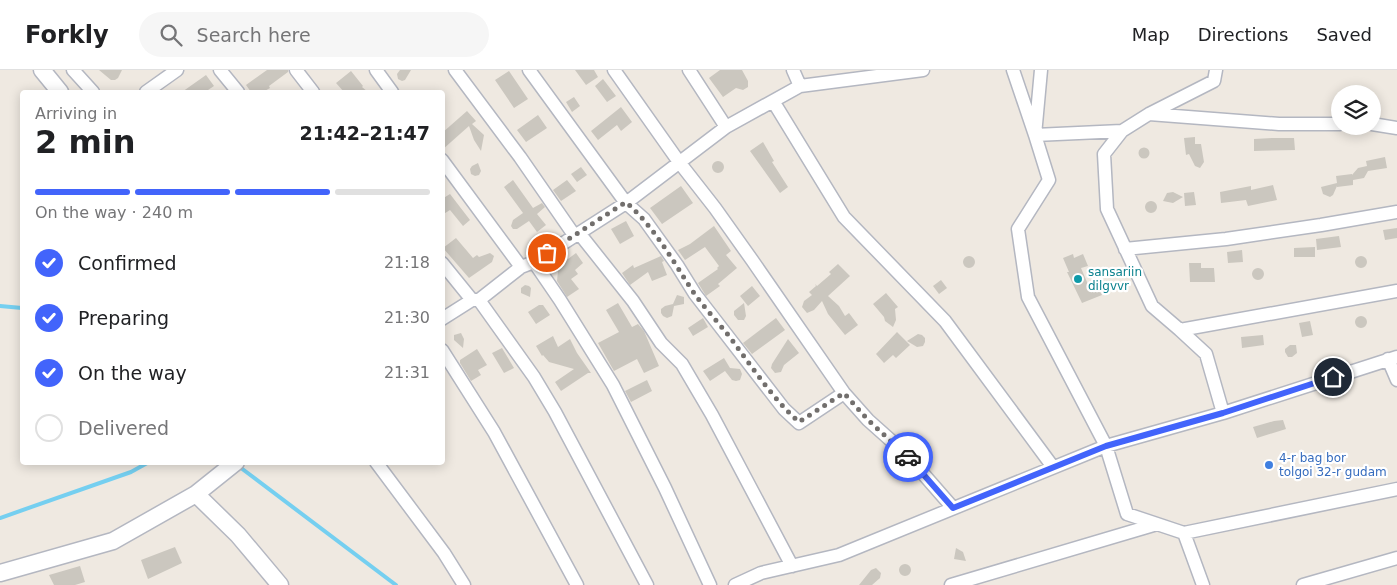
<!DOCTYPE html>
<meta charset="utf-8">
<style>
:root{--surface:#fff;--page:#f6f6f6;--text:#202124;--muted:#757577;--line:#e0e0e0;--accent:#4264fb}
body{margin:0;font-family:"DejaVu Sans",sans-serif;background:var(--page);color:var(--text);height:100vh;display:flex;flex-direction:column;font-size:19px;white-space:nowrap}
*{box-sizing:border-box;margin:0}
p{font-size:16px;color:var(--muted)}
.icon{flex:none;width:28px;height:28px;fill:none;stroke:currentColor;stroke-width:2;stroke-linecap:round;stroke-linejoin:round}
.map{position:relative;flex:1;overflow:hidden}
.side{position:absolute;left:20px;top:20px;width:425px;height:375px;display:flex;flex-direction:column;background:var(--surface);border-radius:5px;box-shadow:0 2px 12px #0003}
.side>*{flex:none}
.tools{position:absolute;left:1331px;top:15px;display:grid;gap:10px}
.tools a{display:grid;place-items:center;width:50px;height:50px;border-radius:50%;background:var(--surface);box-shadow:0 2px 12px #0003;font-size:25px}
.pin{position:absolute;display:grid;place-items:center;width:42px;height:42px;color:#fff;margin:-21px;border:2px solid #fff;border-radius:50%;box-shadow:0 1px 5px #0007}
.courier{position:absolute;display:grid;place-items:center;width:50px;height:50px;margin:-25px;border:4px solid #4264fb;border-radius:50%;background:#fff;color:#222;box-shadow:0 1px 6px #0007}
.head em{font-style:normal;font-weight:700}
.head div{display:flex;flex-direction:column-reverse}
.head{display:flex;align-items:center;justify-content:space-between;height:85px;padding:0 15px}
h1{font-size:32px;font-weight:700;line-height:38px}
.bar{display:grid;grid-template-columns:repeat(4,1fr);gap:8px 5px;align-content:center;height:60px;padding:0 15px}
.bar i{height:6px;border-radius:4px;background:var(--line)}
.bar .selected{background:var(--accent)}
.bar p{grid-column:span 4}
ol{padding:0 15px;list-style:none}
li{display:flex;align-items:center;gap:15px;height:55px}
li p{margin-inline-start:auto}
li .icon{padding:5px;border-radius:50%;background:var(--accent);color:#fff;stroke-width:4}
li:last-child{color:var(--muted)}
li i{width:28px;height:28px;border:2px solid var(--line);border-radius:50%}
header{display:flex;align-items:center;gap:30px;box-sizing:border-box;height:70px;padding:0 25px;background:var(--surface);border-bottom:1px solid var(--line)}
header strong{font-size:24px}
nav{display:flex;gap:28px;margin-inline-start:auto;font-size:18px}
.search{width:350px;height:45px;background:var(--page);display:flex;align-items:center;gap:12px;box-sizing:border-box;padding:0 18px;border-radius:28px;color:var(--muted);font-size:19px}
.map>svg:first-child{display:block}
</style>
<header>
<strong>Forkly</strong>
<div class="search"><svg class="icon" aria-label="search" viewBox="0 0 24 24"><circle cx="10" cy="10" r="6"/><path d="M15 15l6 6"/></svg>Search here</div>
<nav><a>Map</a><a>Directions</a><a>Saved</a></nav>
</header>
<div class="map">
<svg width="1397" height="515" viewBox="0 0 1397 515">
<rect width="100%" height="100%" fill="#efe9e1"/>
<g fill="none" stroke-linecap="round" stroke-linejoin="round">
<path stroke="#75cff0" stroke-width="4" d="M0,236L22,238
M241,398L396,515
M0,448L131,402L149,392"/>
</g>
<path fill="#cbc7bf" d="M99,0H122L118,8L115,10H111Z
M267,0H288V2L269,16L270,18L263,22H251L246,15Z
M400,0H411L405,10L402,11L398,9L397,4Z
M575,0H594L598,7L586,15Z
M720,0H742L748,11V17L743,20L736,18L723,27L709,8Z
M351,1L363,16L362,17L368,22H344L336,13Z
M509,1L528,29L514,38L495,10Z
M206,5L214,16L205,22H182Z
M603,9L616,26L607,32L595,16Z
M574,27L580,36L572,42L566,32Z
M621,37L632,52L621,61L617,55L598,70L591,61Z
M467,41L476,51L472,54L484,65L481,81L474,70L469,56L442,80V63Z
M538,45L547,58L526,72L517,60Z
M1195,67V74H1201L1204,92L1200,98L1195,96L1189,84L1186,85L1184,68Z
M1272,68H1294L1295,80L1254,81V69Z
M763,72L774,91L772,92L788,117L780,123L750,81Z
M1138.5 83a5.5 5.5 0 1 1 11 0a5.5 5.5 0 1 1-11 0Z
M1385,87L1387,98L1368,101L1364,108L1353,110V115L1337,117V116L1333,125L1330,127L1323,124L1321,117L1337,113L1336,106L1352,104V105L1358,98L1367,96L1366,91Z
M712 97a6 6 0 1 1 12 0a6 6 0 1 1-12 0Z
M478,93L481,101L479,105L475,106L471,104L470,99L472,96Z
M581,97L587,105L577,112L571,104Z
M513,110L533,138L542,133L545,137L537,144L546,155L537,162L529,151L517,159H513L511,156L513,150L523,143L504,117Z
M567,110L576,121L561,131L553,120Z
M1273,115L1277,130L1248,136L1246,130L1221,133L1220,122L1251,116V120Z
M681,116L693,133L662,154L650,138Z
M1173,122L1183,127L1173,133L1163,131L1167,123Z
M1194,122L1196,135L1185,136L1184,123Z
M450,124L470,150L463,156L450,140L442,145V129Z
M1145 137a6 6 0 1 1 12 0a6 6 0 1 1-12 0Z
M626,151L634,166L620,174L611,159Z
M714,156L731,181L726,185L737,198L718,214L720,216L706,226L698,213L718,199L717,198L719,196L705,177L685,190L678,180L690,174Z
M1397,158V168L1385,170L1383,160Z
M1339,166L1341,177L1317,180L1316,169Z
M456,168L473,188L477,185L479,187L490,183L494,186L492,192L469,208L443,178Z
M1315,177V187H1294V178Z
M1242,180L1243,192L1228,193L1227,182Z
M576,183L583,193L575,200L578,204L571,209L579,219L567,227L557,211L558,201L556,198Z
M1073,184L1074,188L1083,184L1088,196L1081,198L1090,219L1098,216L1102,225L1082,233L1067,202H1069L1063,188Z
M963 192a6 6 0 1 1 12 0a6 6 0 1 1-12 0Z
M661,186L664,191L662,192L667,205L652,211L648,202L630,215L622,203L633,195L634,198Z
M1355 192a6 6 0 1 1 12 0a6 6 0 1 1-12 0Z
M1189,193H1201V198H1214L1215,212H1190Z
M838,194L850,206L828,226L839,236L845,246L849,243L858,255L845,265L828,244L822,231L814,240L807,243L802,237L804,231L812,225L809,222L816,216L815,214L817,216L831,204L829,202Z
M1252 204a6 6 0 1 1 12 0a6 6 0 1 1-12 0Z
M941,210L947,218L939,224L933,216Z
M525,215L529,216L531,218L530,227L521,223V218Z
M752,216L760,226L748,236L740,226Z
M886,223L898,237L895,239L896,250L893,257L885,251L884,247L873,234Z
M677,225L684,227V234L674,236L672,246L667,248L663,246L661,243V239L665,236L673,234Z
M618,233L632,257L638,254L644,261L659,296L644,303L637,289L614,301L598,273L619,262L606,240Z
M744,233L746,246L744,250H738L734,245V241Z
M539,235H543L550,245L536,254L528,242Z
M1355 252a6 6 0 1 1 12 0a6 6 0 1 1-12 0Z
M703,248L708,257L693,266L688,258Z
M776,248L785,260L752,284L743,273Z
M1310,251L1313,265L1302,267L1299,253Z
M897,262L910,275L896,288L893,285L884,293L876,284Z
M461,263L464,269L463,278L454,270V265Z
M918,264L922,265L925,268V272L923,276L917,277L907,271Z
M1263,265L1264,275L1242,278L1241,267Z
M553,266L558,277L570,269L577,283L591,303H588L561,321L555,312L574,299L549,292L543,285L542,286L536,276Z
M788,269L799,283L784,295L781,302L775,303L771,298L772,294Z
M1290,275H1296L1297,283L1292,287H1288L1285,282V279Z
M502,278L514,298L504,303L492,283Z
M477,279L487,295L478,300L481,305L471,311L460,293V290Z
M724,288L730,298L740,299L742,304L740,310L736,311L732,310L725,301L710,311L703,301Z
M647,310L652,321L631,332L625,321Z
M1283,350L1286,359L1257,368L1253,357L1274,351Z
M175,477L182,493L148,509L141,490Z
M956,478L963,482L966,491L954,489Z
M899 500a6 6 0 1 1 12 0a6 6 0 1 1-12 0Z
M80,496L85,512L75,515H54L49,505Z
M876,498L881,503L880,508L872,515H859L871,500Z"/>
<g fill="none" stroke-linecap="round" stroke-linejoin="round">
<defs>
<path id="minor" d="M73,0L93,22
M220,0L238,22
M296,0L313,22
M376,0L392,22
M455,0L520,87L574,165
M529,0L626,133L644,149L677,195L695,224L784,339L799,353L844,323
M614,0L679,92L715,138L752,190L844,323L868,350L905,383L953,438
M689,0L726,57
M793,0L800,16
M1013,0L1035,65L1122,61L1149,44L1214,11L1216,0
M1041,0L1035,65L1049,110L1018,159L1028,227L1106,376L1127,444L1184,463L1203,515
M146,22L177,0
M773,31L844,147L945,251L1053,397
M1149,44L1279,54H1340
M1372,54L1397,58
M1122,61L1104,84L1107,139L1152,236L1180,260
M442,90L521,197
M579,163L633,231L661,273L682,294L712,345L792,496
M1125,179L1226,169L1321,155L1397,142
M534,192L560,230L613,315L665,418L710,515
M442,193L472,230
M479,230L534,307L555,342L647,515
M442,249L472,230H479L521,197L534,192L626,133L726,57L800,16L923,0
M442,280L494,362L577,515
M1388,289L1397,310
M1223,343L1206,284L1180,260L1397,221
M376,392L444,483L464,515
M1184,463L1397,419
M735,515L761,503L839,485L1106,376L1223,343L1397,287
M951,515L1157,454
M1303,515L1397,488"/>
<path id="tertiary" d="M42,0L60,22
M196,424L238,465L280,515
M0,503L113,471L196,424L236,392"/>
</defs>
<use href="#minor" stroke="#b4b7c1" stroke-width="15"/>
<use href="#tertiary" stroke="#b4b7c1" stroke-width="19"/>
<use href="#minor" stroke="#fff" stroke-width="12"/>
<use href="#tertiary" stroke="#fff" stroke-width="16"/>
</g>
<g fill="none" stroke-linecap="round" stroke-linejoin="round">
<path stroke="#726f6d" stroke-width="5" stroke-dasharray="0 9" d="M547,183L626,132C656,159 672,190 694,223C706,240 720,254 732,270C753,298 773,329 799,352L844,323L868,350L908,387"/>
<path stroke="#4264fb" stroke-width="6" d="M908,387L953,438L1106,376L1223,343L1333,307"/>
</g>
<circle fill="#0f9aa8" stroke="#fff" stroke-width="2" cx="1078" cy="209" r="5"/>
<circle fill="#3f7fe0" stroke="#fff" stroke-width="2" cx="1269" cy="395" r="5"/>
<g text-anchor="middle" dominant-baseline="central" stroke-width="4.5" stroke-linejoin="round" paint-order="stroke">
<g font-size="12" fill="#0d838f" stroke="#fff" text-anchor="start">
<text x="1088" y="202">sansariin<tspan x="1088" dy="14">dilgvvr</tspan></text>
</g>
<g font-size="12" fill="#366cbe" stroke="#fff" text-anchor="start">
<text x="1279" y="388">4-r bag bor<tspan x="1279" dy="14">tolgoi 32-r gudam</tspan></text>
</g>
</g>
</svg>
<div class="tools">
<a><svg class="icon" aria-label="layers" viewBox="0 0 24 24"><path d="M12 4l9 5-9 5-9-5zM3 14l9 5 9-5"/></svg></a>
</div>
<div class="pin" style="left:547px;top:183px;background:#ea580c"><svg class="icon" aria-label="bag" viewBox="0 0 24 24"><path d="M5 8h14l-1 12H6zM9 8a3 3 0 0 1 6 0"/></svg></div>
<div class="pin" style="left:1333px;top:307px;background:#1f2937"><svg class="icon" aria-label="home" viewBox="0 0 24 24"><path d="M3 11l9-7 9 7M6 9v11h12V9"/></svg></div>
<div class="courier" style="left:908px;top:387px"><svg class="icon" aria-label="car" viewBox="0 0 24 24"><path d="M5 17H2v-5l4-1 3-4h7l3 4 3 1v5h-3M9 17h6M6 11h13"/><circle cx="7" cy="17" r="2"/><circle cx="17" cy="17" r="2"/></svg></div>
<section class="side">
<div class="head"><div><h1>2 min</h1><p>Arriving in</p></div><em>21:42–21:47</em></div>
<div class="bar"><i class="selected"></i><i class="selected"></i><i class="selected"></i><i></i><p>On the way · 240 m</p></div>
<ol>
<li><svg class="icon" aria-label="check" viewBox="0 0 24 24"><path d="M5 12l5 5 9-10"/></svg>Confirmed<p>21:18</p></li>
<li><svg class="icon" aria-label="check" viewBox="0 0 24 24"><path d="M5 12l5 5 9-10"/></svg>Preparing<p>21:30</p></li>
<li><svg class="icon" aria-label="check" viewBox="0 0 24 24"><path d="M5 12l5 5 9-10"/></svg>On the way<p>21:31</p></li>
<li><i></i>Delivered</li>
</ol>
</section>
</div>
